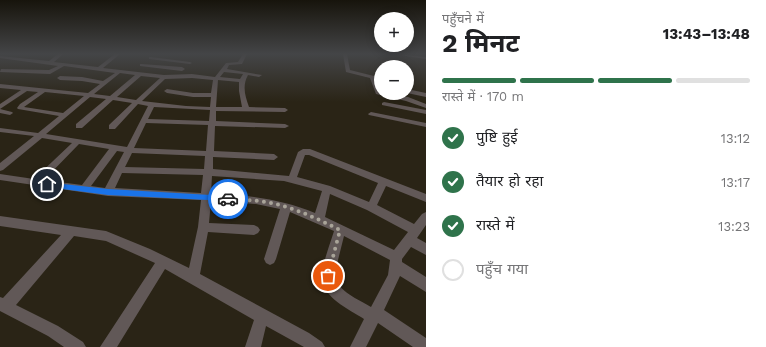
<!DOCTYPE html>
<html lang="hi">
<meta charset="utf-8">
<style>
:root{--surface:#fff;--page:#f2f2f2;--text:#202124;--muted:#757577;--line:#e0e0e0;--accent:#2f734b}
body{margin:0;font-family:"Work Sans","Noto Sans Devanagari",sans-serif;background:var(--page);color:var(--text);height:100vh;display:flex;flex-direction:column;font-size:15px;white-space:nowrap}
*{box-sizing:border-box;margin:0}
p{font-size:13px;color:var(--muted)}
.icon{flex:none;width:22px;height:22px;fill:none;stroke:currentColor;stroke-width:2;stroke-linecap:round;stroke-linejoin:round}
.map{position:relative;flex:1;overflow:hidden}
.sheet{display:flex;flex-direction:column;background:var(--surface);width:340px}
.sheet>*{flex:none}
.tools{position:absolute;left:374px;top:12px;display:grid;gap:8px}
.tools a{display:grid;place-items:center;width:40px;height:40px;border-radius:50%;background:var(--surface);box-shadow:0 2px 10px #0003;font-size:20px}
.pin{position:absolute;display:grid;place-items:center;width:34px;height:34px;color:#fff;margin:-17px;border:2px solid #fff;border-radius:50%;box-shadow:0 1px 4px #0007}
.courier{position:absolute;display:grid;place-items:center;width:40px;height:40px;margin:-20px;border:3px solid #1a73e8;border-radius:50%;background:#fff;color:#222;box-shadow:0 1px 5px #0007}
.head em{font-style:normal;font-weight:700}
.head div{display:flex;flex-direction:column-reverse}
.head{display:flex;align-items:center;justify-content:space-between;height:68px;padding:0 16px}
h1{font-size:26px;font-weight:700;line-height:30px}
.bar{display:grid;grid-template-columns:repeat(4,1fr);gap:6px 4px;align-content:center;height:48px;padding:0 16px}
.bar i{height:5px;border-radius:3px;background:var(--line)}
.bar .active{background:var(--accent)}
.bar p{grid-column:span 4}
ol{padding:0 16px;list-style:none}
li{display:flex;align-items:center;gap:12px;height:44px}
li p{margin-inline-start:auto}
li .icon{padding:4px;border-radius:50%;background:var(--accent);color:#fff;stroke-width:4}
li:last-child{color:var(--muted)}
li i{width:22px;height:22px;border:2px solid var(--line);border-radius:50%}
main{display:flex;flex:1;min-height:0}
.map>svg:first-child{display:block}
</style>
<main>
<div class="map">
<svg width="426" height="347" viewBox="0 0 426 347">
<rect width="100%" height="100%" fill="#2a2416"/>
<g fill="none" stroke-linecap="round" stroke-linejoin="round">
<path fill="#615857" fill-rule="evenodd" d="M58,54H63L54,62L98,67L115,54H120L103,68L164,75L192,74L215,77L226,63L238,62L243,54H247L242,64L229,65L227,69L262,75L259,77L248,75C242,86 245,96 249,107L285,108L288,110L285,112L216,111V121L285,124L289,126L285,128L215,126L214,151L274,154L278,157L274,160L213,157V169L289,176L298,152L303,149H310L426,194V202L386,186L377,205L414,224L422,214L426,212V225L417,238L426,243V255L411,247L402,259V262L426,277V292L400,276L384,310L426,338V347H413L378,323L366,347H350L364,319C349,309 322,298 322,276C321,268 331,241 334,231L290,212L276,259L274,263L270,265L266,263L264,259L280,209L256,204L211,201L209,223L254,225L258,227L260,230L258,233L254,235L208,232L200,274L309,333L322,342L325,347H304L266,326L261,347H245L254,320L165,269L117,347H100L155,263L106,241L74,236L16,305L58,326L83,342L86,347H64L48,336L0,311V297L3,298L61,235L0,226V216L106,231L150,249L189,268L198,227L201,200L108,196L0,180V174L34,179L72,143L42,138L3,170L0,171V163L34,136L0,132V128L38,133L59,116L18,109L17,108L20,104L38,92L27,91L0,109V104L21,90L0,88V84L88,93L100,84L82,81L60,80L57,78L60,76L82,77L103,81L115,73L64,66L50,74L0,72L1,69L49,70L58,66L0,58V56L49,61ZM224,72L243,74L240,79L220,77ZM120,73L135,75L110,96L94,94ZM141,76L160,78L136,100L117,97ZM192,78L213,80L211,93H193L167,89L164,91L167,93L193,97H211L210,107L186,106L142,101L165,79ZM218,80L239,82V91L242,107H216ZM45,92L84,96L63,113L24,107ZM90,97L106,99L76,124V128H82L113,100L132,103L109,125V129H115L138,104L148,106L127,147L46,134ZM154,107L210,110L209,121L148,119ZM146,123L208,125L206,151L134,148ZM79,144L109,149L82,185L44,180ZM117,151L124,152L105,188L91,186ZM132,153L205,156L204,169L125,167ZM305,155H309L378,183L369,202L330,186L297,177ZM122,173L203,175L201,193L115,188ZM212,176L284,181L322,191L315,213C282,199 247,195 211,193ZM330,194L367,210L408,232L394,250L325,217ZM344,236L390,260L388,275L371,307C358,299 339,292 334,276Z
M343,54H347L350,70L374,76L381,93L408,97L426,104V108L406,101L376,94L370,78L346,72Z
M397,54L426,57V59L399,55Z
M151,57L190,62L192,63L190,64L149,59V57Z
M142,64L182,67L185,69L182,71L140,66V64Z
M407,89L426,93V97L407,93Z
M384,102L426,110V114L382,105V103Z
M0,109L12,112L13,113L10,115L0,113Z
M371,112L426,123V127L369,115L368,114Z"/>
</g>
<linearGradient id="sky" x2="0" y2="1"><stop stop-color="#17140c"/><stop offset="0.53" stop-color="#444547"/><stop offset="1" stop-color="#444547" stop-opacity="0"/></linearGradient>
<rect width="426" height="102" fill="url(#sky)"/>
<path fill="#1a73e8" d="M45,182L108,189L228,196L231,199L228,201L108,195L47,187L44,184Z"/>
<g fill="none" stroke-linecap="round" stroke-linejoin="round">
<path stroke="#a9a499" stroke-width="4" stroke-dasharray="0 7.2" d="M228,199C242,200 257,200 271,203C295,208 318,219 340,230L328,276"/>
</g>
</svg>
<div class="tools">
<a>+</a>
<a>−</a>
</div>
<div class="pin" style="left:328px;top:276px;background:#ea580c"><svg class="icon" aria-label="bag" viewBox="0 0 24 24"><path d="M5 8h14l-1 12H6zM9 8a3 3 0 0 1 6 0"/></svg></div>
<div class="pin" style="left:47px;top:184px;background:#1f2937"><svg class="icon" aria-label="home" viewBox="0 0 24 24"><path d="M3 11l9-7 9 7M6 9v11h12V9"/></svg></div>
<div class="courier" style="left:228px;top:199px"><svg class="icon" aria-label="car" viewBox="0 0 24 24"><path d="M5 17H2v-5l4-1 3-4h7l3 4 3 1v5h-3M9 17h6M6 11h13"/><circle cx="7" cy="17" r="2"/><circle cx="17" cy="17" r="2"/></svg></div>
</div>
<section class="sheet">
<div class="head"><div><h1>2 मिनट</h1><p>पहुँचने में</p></div><em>13:43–13:48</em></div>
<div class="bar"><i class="active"></i><i class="active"></i><i class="active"></i><i></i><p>रास्ते में · 170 m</p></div>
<ol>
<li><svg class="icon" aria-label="check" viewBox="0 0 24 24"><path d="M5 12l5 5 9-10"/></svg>पुष्टि हुई<p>13:12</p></li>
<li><svg class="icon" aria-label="check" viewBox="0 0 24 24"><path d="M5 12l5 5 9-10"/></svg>तैयार हो रहा<p>13:17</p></li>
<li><svg class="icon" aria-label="check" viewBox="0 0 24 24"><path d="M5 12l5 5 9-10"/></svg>रास्ते में<p>13:23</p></li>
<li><i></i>पहुँच गया</li>
</ol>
</section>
</main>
